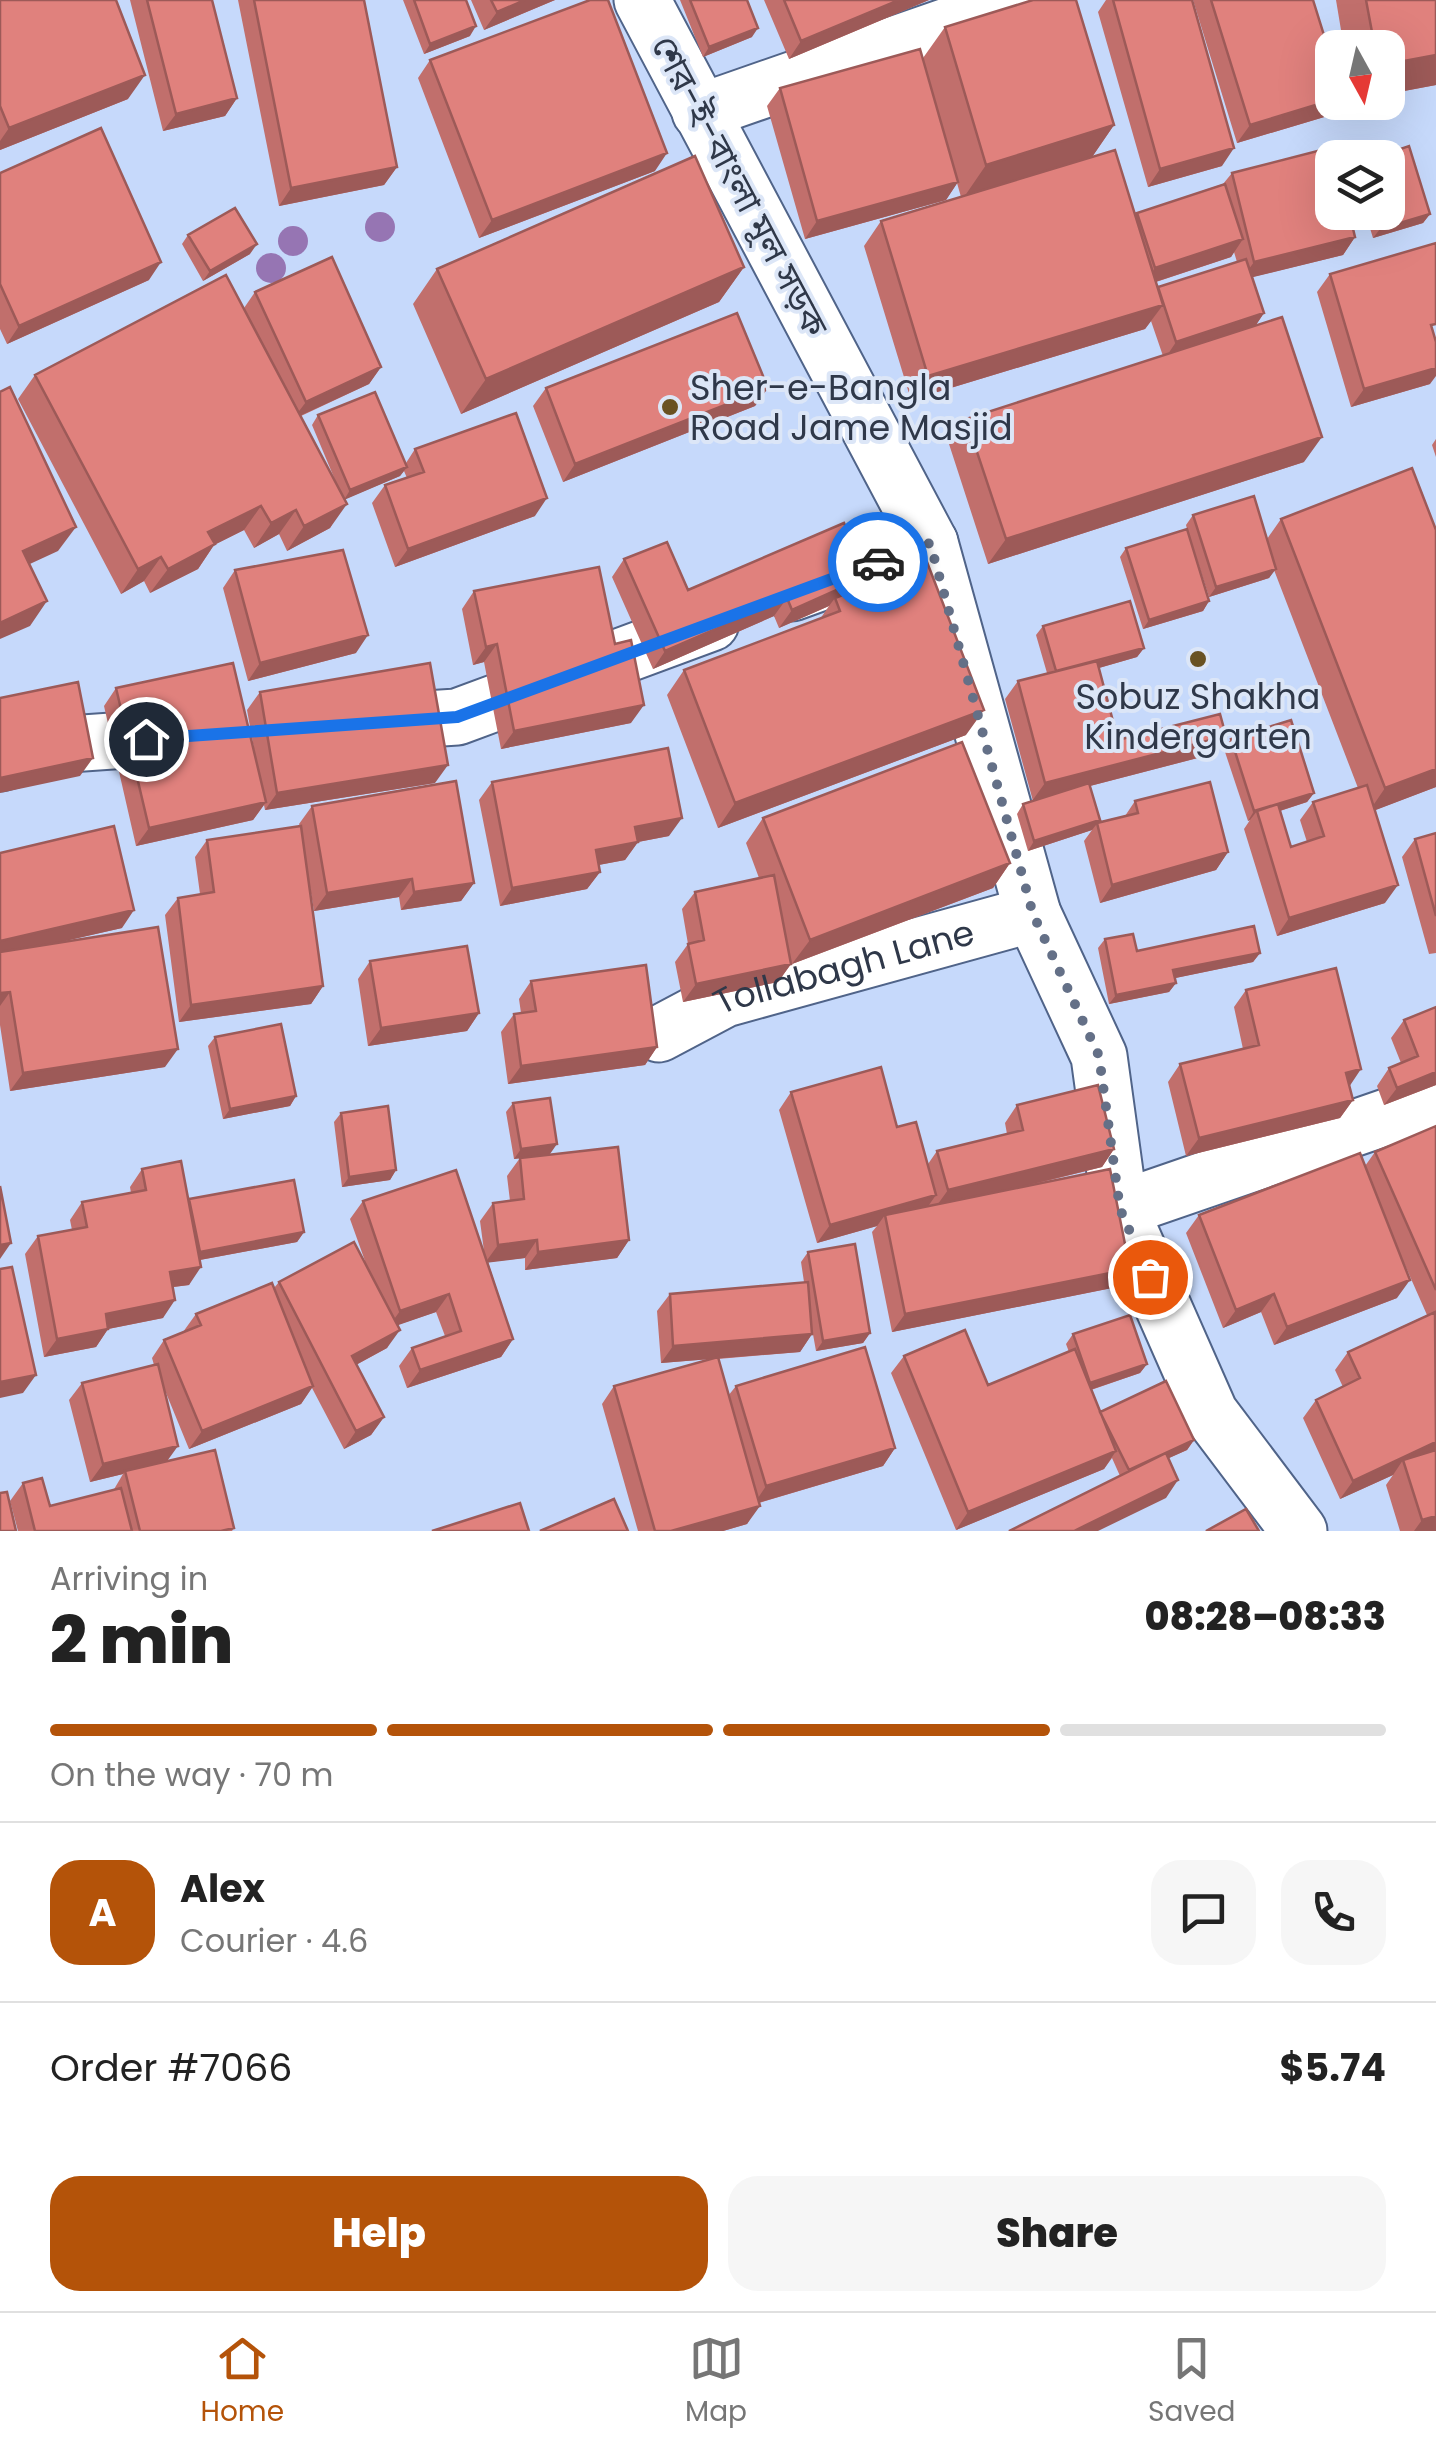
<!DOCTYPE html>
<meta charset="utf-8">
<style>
:root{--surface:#fff;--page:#f6f6f6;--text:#222;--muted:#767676;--line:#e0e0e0;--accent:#b45309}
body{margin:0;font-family:Poppins,"Noto Sans Bengali",sans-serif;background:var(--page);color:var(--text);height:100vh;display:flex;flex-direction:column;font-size:38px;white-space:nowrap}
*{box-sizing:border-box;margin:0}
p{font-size:32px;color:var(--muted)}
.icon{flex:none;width:55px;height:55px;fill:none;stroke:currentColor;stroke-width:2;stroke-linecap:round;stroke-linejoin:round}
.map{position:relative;height:1531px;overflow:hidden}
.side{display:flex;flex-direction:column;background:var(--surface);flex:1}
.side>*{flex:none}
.needle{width:65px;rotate:172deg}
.controls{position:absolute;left:1315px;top:30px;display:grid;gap:20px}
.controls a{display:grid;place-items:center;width:90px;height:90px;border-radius:20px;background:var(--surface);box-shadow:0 10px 40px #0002;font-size:50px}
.pin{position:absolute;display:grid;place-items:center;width:85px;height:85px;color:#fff;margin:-42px;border:5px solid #fff;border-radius:50%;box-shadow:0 2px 10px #0007}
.courier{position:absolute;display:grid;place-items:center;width:100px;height:100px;margin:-50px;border:8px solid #1a73e8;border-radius:50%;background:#fff;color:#222;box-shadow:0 2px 12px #0007}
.overview em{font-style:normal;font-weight:800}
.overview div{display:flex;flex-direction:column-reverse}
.overview{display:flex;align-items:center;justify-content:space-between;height:170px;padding:0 50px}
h1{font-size:65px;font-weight:800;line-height:75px}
.bar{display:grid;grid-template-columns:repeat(4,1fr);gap:15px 10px;align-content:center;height:120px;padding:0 50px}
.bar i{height:12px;border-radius:8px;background:var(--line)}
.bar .current{background:var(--accent)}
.bar p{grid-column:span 4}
.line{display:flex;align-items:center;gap:25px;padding:0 50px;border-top:2px solid var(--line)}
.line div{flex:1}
.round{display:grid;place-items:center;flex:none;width:105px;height:105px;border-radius:30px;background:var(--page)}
.button{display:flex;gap:20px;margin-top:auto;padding:20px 50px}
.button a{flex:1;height:115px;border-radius:30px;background:var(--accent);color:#fff;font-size:40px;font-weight:800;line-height:115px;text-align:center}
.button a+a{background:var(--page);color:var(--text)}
.tabs{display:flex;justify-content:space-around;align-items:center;height:140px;border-top:2px solid var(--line);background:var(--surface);font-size:28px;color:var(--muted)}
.tabs a{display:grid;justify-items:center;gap:5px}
.tabs .current{color:var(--accent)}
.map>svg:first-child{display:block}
</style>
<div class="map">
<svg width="1436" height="1531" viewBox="0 0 1436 1531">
<rect width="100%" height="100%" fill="#c6d9fb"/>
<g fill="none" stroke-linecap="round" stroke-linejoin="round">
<defs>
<g id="minor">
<path d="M700,112L1022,0"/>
<path d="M792,593L930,543"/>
<path d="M364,723L457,717L711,623"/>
<path d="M0,763L69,744L184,736"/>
<path id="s1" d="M659,1034L725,999L1033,914"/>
<path d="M1120,1209L1436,1100"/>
</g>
<path id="tertiary" d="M642,0L930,543L1033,914L1099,1056L1120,1209L1210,1413L1299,1531"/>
</defs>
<use href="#minor" stroke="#506489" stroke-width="59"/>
<use href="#tertiary" stroke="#506489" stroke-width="59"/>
<use href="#minor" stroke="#fff" stroke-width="55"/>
<use href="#tertiary" stroke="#fff" stroke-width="55"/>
</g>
<g fill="#9675b3">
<circle cx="380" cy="227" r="15"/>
<circle cx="293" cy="241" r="15"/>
<circle cx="271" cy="268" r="15"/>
</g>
<path fill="#c16f6c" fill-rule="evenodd" d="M0,0L128,99L0,150Z
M130,0H212L237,98L225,116L163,131Z
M238,0H364L397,167L384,185L279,206Z
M403,0H466L470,36L424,54Z
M471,0H555L484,30Z
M680,0H747L752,37L703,57Z
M764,0H929L789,59Z
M1106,0H1192L1222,166L1148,187L1098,12Z
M1193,0H1313L1331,115L1237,143Z
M1336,0H1436V85L1388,94V48H1344Z
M945,27L1114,125L1092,157L1135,216L1137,213L1223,184L1232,173L1355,237L1343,255L1252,277L1264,313L1255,326L1304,462L988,564L949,444L966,419L1163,356L1151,321L1145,329L911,400L864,246L881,221L961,197L957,183L946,200L805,239L767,106L780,88L923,58ZM1234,252L1237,262L1157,288L1156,282L1231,257Z
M430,60L655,171L479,238L418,78Z
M0,173L149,280L7,344L0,329Z
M1365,212H1388L1430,214L1423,223L1373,238Z
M188,235L250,254L203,281L182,244Z
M744,267L719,302L461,414L413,304L437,269Z
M1330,274L1436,339L1430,384L1351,407L1317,292Z
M255,292L381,367L369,384L301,416L338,487L312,425L318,415L406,463L415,449L535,516L395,567L372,503L385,485L407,478L404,471L400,476L345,499L330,528L287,551L279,534L254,548L244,530L214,545L198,569L150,593L144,581L121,594L18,399L35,375L244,308Z
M546,388H768L755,406L563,482L533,406Z
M1436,439V457L1432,445Z
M1193,515L1267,539L1281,519L1436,787L1375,810L1385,903L1277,936L1244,829L1250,820L1248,821L1224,749L1231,739L1314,793L1307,802L1280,811L1291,847L1307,842L1300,820L1313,802L1358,788L1274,570L1269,578L1209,597L1191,541L1209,601L1203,611L1143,629L1120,557L1126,548L1187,529L1186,525Z
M624,559L688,590L868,576L860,588L966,735L718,828L667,695L684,670L820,619L829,606L779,628L774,616L653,669L612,577Z
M235,570L356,653L248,681L223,588Z
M474,591L631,723L501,749L484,662L473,665L462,609Z
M1043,626L1144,648L1137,657L1099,668L1118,740L1213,754L1090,786L1100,820L1098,823L1125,816L1135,801L1228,852L1216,870L1100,903L1084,841L1092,830L1028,851L1017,814L1023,804L1033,801L1005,699L1018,681L1047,673L1036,635Z
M116,688L256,760L247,710L260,692L435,783L265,810L264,805L253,820L136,846L104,706Z
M492,782L669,836L638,842L625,860L598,865L600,872L587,889L500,906L479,800Z
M312,806L474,883L461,901L401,910L399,897L314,911L305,858L323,986L311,1004L179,1022L165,915L178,898L200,894L195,857L207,840L300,826L299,824Z
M763,818L1010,863L993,888L792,964L789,957L791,964L778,982L683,1002L675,962L688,944L682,909L695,892L759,878L746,843Z
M1436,833V953L1429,954L1402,857L1415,839Z
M0,853L122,928L55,943L165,1067L10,1091L0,1025Z
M1105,939L1137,951L1260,953L1253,962L1175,978L1176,983L1169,992L1109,1004L1098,948Z
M370,961L479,1013L467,1031L368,1046L358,979Z
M531,981L657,1047L645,1065L508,1084L501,1032L514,1014L521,1013L519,999Z
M1246,990L1349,1086L1353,1100L1340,1118L1186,1156L1168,1082L1180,1064L1243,1049L1234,1007Z
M1404,1020L1436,1085L1384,1105L1377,1086L1389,1068L1401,1063L1391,1038Z
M215,1037L296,1096L290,1106L223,1119L208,1046Z
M791,1092L897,1127L928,1164L937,1151L1007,1134L1005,1123L1017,1105L1114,1149L1102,1167L1023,1187L1130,1269L1117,1287L892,1332L872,1232L877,1226L817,1243L779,1110Z
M513,1103L550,1154L514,1159L506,1112Z
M341,1113L396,1170L390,1180L342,1187L334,1122Z
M1436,1126V1531H1400L1386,1485L1393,1475L1340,1499L1303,1418L1316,1400L1343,1387L1335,1370L1348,1352L1427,1315L1397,1247V1298L1274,1345L1261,1312L1223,1328L1186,1233L1199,1215L1365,1166L1375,1152Z
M520,1158L629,1240L617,1258L525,1270V1258L488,1262L513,1339L501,1357L407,1388L399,1366L412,1348L445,1336L436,1312L397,1325L387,1348L356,1365L384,1417L371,1435L344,1449L312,1388L301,1404L189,1449L164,1388L167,1461L234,1528L232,1531H18L10,1501L23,1483L50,1506L113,1491L123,1474L90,1482L69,1400L82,1383L154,1365L152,1358L164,1340L183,1332L196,1314L274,1288L279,1282L365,1261L350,1219L363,1201L484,1251L480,1221L493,1203L510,1201L507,1176Z
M142,1169L189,1200L304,1232L297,1242L200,1260L189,1285L173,1287L163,1318L108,1329L96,1347L44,1357L25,1254L38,1236L72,1230L70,1220L82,1202L131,1193L130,1187Z
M808,1252L870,1333L863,1343L816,1351L811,1323L812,1334L800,1352L718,1359L728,1396L736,1386L895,1448L883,1466L759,1503L747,1524L723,1531H638L602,1404L614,1386L710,1359L661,1363L657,1311L670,1294L804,1282L801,1262Z
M1073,1334L1147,1364L1140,1373L1091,1390L1101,1412L1194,1440L1187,1450L1169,1458L1166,1498L1120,1476L1112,1458L1104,1469L956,1530L891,1373L904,1356L988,1385L1069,1352L1066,1344Z"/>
<path fill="#9d5a58" d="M525,0H555L484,30L497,12Z
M899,0H929L789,59L801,41Z
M476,26L470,36L424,54L430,44Z
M758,28L752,37L703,57L709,47Z
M1436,55V85L1388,94V64Z
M145,75L128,99L0,150V141L9,128Z
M237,98L225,116L163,131L176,114Z
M1332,100V102H1340L1331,115L1237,143L1250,125Z
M1114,125L1090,160L962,200L986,165Z
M1234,148L1222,166L1148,187L1160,169Z
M667,153L655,171L479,238L492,220Z
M397,167L384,185L279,206L291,188Z
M958,182L946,200L805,239L817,221Z
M1430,214L1423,223L1373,238L1380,229Z
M1355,237L1343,255L1241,280L1254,262Z
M1243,239L1231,257L1143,286L1155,268Z
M257,244L250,254L203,281L210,271Z
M161,262L149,280L7,344L19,326Z
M744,267L719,302L461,414L486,379Z
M1163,305L1145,329L911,400L928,376Z
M1264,313L1252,331L1164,360L1176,342Z
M381,367L369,384L293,419L306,402Z
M1436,368V376L1430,384L1351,407L1364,389Z
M768,388L755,406L563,482L575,464Z
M1322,437L1304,462L988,564L1006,539Z
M407,467L400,476L344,500L350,490Z
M547,498L535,516L395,567L408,549Z
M347,504L330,528L287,551L304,526Z
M261,506L244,530L214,545L198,569L150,593L168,569L208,532Z
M296,510L279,534L254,548L271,523Z
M76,527L58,551L6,575L23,551Z
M161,557L144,581L121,594L138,569Z
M1276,569L1269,578L1209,597L1216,587Z
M868,576L856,594L835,598L829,606L779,628L792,610Z
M787,598L774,616L653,669L665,651Z
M47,601L30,626L0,639V623Z
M1209,601L1203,611L1143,629L1149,620Z
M368,635L356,653L248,681L260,663Z
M497,644L484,662L473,665L486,647Z
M1144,648L1137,657L1050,682L1057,673Z
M644,705L631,723L501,749L514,731Z
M984,710L966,735L718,828L735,803Z
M1226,736L1213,754L1032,801L1045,783Z
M93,758L80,776L0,793V778Z
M448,765L435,783L265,810L277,793Z
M1436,769V787L1368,813L1385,788Z
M1314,793L1307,802L1258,818L1257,811L1250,820L1248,821L1254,811Z
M266,802L253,820L136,846L149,828Z
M682,818L669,836L622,845L635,827Z
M1100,820L1092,830L1028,851L1034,841Z
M638,842L625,860L583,868L596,850Z
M1228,852L1216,870L1100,903L1112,885Z
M1010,863L993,888L792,964L810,940Z
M600,872L587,889L500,906L512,888Z
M412,879L399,897L314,911L327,893Z
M474,883L461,901L401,910L414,892Z
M1398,885L1385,903L1277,936L1289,918Z
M134,910L122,928L0,956V941Z
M1260,953L1253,962L1166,980L1173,970Z
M791,964L778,982L683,1002L696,984Z
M1176,983L1169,992L1109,1004L1116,995Z
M323,986L311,1004L179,1022L191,1005Z
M10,992L0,1006V993Z
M479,1013L467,1031L368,1046L381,1028Z
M657,1047L645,1065L508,1084L521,1066Z
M178,1049L165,1067L10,1091L23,1073Z
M1361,1069L1349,1087L1346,1073Z
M1436,1072V1085L1384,1105L1397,1088Z
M296,1096L290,1106L223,1119L230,1109Z
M1353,1100L1340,1118L1186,1156L1199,1138Z
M557,1144L550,1154L514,1159L521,1149Z
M1114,1149L1102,1167L935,1208L948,1190Z
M396,1170L390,1180L342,1187L349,1177Z
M936,1195L924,1212L885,1215L877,1226L817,1243L830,1225Z
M304,1232L297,1242L194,1261L200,1252Z
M537,1240L525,1258L485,1263L498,1245Z
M629,1240L617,1258L525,1270L538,1252Z
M11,1243L0,1259V1245Z
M201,1267L189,1285L157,1289L170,1272Z
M1130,1269L1117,1287L892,1332L905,1314Z
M1410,1280L1397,1298L1274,1345L1287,1327Z
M449,1294L436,1312L387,1329L400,1311Z
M1274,1294L1261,1312L1223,1328L1236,1310Z
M175,1300L163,1318L103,1330L108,1329L96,1347L44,1357L57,1339L106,1314Z
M400,1330L387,1348L339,1374L352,1356Z
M870,1333L863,1343L816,1351L823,1341Z
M812,1334L800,1352L661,1363L673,1346Z
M513,1339L501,1357L407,1388L420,1370Z
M1147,1364L1140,1373L1084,1392L1090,1383Z
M36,1375L23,1393L0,1398V1382Z
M313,1386L301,1404L189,1449L202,1431Z
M384,1417L371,1435L344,1449L356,1431Z
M1194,1440L1187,1450L1122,1479L1129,1470Z
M1436,1442V1455L1403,1460L1393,1475L1340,1499L1353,1481Z
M178,1446L165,1464L125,1471L123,1474L90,1482L103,1464Z
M895,1448L883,1466L754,1504L766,1486Z
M1116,1451L1104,1469L956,1530L968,1512Z
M1178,1480L1166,1498L1098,1531H1074Z
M760,1506L747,1524L723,1531H671Z
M1436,1516V1531H1414L1422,1520Z"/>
<path fill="#e0817d" stroke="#9d5a58" stroke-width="2.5" d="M0,0H116L145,75L9,128L0,106Z
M147,0H212L237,98L176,114Z
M254,0H364L397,167L291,188Z
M414,0H466L476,26L430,44Z
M491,0H525L497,12Z
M590,0H608L667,153L492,220L430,60Z
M690,0H747L758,28L709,47Z
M784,0H899L801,41Z
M1033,0H1076L1114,125L986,165L945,27Z
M1113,0H1192L1234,148L1160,169Z
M1211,0H1313L1332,61V100L1250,125Z
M1366,0H1436V55L1388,64V48H1375Z
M920,49L958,182L817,221L780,88Z
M101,128L161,262L19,326L0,284V173Z
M1409,146L1430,214L1380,229L1375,212H1388V158H1374Z
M1333,147L1336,158H1332V212H1349L1355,237L1254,262L1232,173Z
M1115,150L1163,305L928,376L881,221Z
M695,156L744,267L486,379L437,269Z
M1225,184L1243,239L1155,268L1137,213Z
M235,208L257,244L210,271L188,235Z
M1436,243V324L1431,325L1436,342V368L1364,389L1330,274Z
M332,257L381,367L306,402L255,292Z
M1246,259L1264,313L1176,342L1158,287Z
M226,275L347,504L304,526L296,510L271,523L261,506L208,532L215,544L168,569L161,557L138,569L35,375Z
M737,313L768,388L575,464L546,388Z
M1282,317L1322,437L1006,539L966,419Z
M10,387L76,527L23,551L47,601L0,623V392Z
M375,392L407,467L350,490L318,415Z
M516,413L547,498L408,549L385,485L424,472L415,449Z
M1412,468L1436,530V769L1385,788L1281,519Z
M1254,496L1276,569L1216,587L1193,515Z
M844,523L868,576L792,610L787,598L665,651L624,559L667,542L688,590Z
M1187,529L1209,601L1149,620L1126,548Z
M343,550L368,635L260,663L235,570Z
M927,562L984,710L735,803L684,670L840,611L835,598Z
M599,567L615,644L631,640L644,705L514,731L497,644L486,647L474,591Z
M1130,601L1144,648L1056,671L1043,626Z
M1097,661L1118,740L1220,714L1226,736L1045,783L1018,681Z
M233,663L266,802L149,828L116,688Z
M430,663L448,765L277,793L260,692Z
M78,682L93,758L0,778V698Z
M1291,720L1314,793L1254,811L1231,739Z
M962,742L1010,863L810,940L763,818Z
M668,748L682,818L635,827L638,842L596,850L600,872L512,888L492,782Z
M456,781L474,883L414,892L412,879L327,893L312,806Z
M1210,782L1228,852L1112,885L1097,823L1138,813L1135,801Z
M1089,783L1100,820L1034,841L1023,804Z
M1367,785L1398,885L1289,918L1257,811L1278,804L1291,847L1324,836L1313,802Z
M114,826L134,910L0,941V853Z
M301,826L323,986L191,1005L178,898L214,892L207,840Z
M1436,833V916L1415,839Z
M774,875L791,964L696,984L688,944L704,940L695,892Z
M1254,926L1260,953L1173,970L1176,983L1116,995L1105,939L1133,934L1137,951Z
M158,927L178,1049L23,1073L10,992L0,993V952Z
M467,946L479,1013L381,1028L370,961Z
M646,965L657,1047L521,1066L514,1014L536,1011L531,981Z
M1336,968L1361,1069L1346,1073L1353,1100L1199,1138L1180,1064L1259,1045L1246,990Z
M1436,1007V1072L1397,1088L1389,1068L1418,1056L1404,1020Z
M281,1024L296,1096L230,1109L215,1037Z
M881,1067L897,1127L916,1122L936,1195L830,1225L791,1092Z
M1098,1085L1114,1149L948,1190L937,1151L1023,1130L1017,1105Z
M550,1098L557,1144L521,1149L513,1103Z
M388,1106L396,1170L349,1177L341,1113Z
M1436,1126V1290L1375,1152Z
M618,1147L629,1240L538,1252L537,1240L498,1245L493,1203L524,1199L520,1158Z
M1360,1153L1410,1280L1287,1327L1274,1294L1236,1310L1199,1215Z
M181,1161L201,1267L170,1272L175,1300L106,1314L108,1329L57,1339L38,1236L87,1227L82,1202L146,1190L142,1169Z
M1110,1169L1130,1269L905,1314L885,1215Z
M456,1170L513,1339L420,1370L412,1348L461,1331L449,1294L400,1311L363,1201Z
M294,1180L304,1232L200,1252L189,1199Z
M0,1186L11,1243L0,1245Z
M354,1242L400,1330L352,1356L384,1417L356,1431L279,1282Z
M855,1244L870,1333L823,1341L808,1252Z
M12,1267L36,1375L0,1382V1269Z
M808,1282L812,1334L673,1346L670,1294Z
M272,1283L313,1386L202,1431L164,1340L201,1325L196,1314Z
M1435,1312L1436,1442L1353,1481L1316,1400L1360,1378L1348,1352Z
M1130,1315L1147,1364L1090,1383L1073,1334Z
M965,1330L988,1385L1075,1349L1116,1451L968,1512L904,1356Z
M865,1347L895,1448L766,1486L736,1386Z
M718,1357L760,1506L671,1531H655L614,1386Z
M158,1364L178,1446L103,1464L82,1383Z
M1166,1381L1194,1440L1129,1470L1100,1412Z
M215,1450L234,1528L221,1531H140L125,1471Z
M1436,1450V1516L1422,1520L1403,1460Z
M1166,1453L1178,1480L1074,1531H1009Z
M42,1478L50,1506L121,1488L132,1531H35L23,1483Z
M7,1492L16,1531H0V1493Z
M614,1499L628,1531H540Z
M520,1503L529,1531H432Z
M1246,1509L1259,1531H1206Z"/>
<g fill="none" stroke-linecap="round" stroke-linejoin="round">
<path stroke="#647087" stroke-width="10" stroke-dasharray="0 18" d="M878,562L930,543L1033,914L1099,1056L1120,1209L1150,1277"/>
<path stroke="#1a73e8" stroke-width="12" d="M146,739L457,717L878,562"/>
</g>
<g fill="#695222" stroke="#dce6f7" stroke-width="4">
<circle cx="670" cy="407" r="10"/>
<circle cx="1198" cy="659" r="10"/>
</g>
<g text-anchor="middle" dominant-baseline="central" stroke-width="8" stroke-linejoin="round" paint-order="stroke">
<g font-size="35" fill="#2f3849" stroke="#dce6f7">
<text transform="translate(740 186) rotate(62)">শের-ই-বাংলা মূল সড়ক</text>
<text stroke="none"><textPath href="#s1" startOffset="198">Tollabagh Lane</textPath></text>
</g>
<g font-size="35" fill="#2f3849" stroke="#dce6f7" text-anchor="start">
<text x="690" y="387">Sher-e-Bangla<tspan x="690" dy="40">Road Jame Masjid</tspan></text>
<text x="1198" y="696" text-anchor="middle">Sobuz Shakha<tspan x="1198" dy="40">Kindergarten</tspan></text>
</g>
</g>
</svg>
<div class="controls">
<a><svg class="needle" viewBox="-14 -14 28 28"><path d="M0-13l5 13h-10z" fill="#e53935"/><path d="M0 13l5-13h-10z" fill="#767676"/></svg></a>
<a><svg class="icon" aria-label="layers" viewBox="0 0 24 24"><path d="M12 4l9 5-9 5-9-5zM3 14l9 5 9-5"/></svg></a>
</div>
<div class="pin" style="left:1150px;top:1277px;background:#ea580c"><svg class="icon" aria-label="bag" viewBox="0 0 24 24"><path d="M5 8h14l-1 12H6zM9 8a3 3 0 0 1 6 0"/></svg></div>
<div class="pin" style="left:146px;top:739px;background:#1f2937"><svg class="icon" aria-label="home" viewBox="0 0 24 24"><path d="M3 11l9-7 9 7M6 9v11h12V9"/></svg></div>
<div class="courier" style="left:878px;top:562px"><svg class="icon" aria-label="car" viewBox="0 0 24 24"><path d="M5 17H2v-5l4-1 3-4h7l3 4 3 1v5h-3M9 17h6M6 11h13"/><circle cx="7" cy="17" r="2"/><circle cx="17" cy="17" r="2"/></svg></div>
</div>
<section class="side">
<div class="overview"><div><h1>2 min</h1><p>Arriving in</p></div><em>08:28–08:33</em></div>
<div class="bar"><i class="current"></i><i class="current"></i><i class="current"></i><i></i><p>On the way · 70 m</p></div>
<div class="line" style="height:180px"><b class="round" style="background:var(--accent);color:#fff">A</b><div><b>Alex</b><p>Courier · 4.6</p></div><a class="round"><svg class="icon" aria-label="chat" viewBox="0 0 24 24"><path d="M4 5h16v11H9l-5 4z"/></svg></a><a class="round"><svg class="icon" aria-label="phone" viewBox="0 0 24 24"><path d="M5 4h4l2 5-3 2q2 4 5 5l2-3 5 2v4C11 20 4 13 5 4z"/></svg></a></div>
<div class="line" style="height:130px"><div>Order #7066</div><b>$5.74</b></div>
<div class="button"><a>Help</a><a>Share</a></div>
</section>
<nav class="tabs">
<a class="current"><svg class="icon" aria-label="home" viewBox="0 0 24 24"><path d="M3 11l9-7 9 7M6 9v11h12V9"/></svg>Home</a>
<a><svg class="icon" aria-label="map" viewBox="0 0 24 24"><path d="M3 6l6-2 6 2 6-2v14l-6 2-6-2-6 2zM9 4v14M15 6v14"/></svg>Map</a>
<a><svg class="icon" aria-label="saved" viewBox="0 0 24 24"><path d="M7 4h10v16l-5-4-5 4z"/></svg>Saved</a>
</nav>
